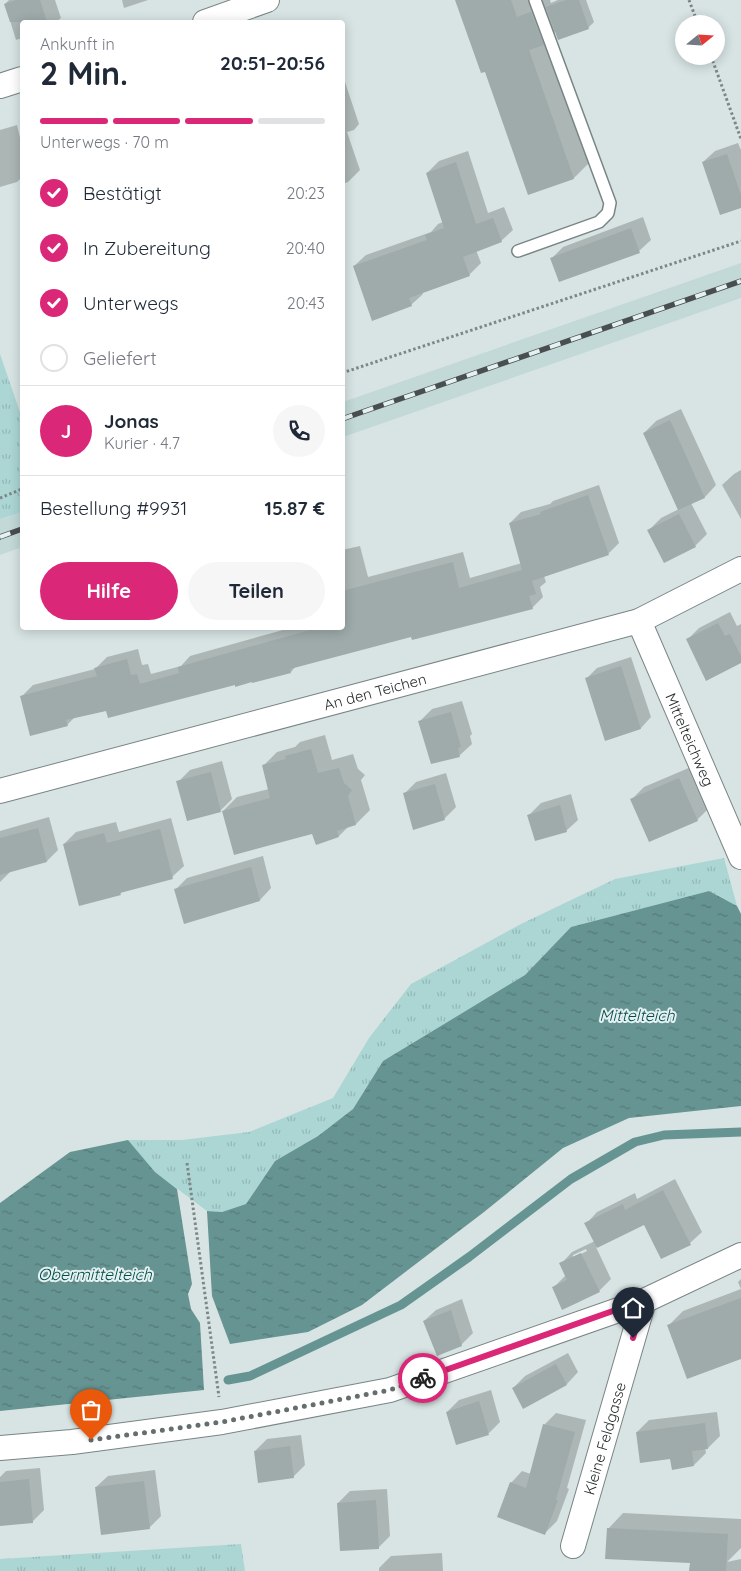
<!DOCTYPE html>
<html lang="de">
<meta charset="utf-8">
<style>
:root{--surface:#fff;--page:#f6f6f7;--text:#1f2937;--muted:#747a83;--line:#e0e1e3;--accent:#db2777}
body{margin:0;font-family:Quicksand,sans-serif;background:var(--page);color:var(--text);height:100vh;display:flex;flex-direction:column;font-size:19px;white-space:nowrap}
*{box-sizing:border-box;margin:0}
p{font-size:16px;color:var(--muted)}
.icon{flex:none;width:28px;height:28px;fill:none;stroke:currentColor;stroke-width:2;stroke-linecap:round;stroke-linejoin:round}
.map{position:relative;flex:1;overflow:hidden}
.side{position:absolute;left:20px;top:20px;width:325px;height:610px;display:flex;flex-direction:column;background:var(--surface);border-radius:5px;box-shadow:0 2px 12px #0003}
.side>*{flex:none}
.needle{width:32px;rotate:72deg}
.tools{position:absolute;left:675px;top:15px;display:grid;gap:10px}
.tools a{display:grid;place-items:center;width:50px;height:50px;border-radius:50%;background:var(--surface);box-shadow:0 2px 12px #0003;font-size:25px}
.pin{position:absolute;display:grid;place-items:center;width:42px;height:42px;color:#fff;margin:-51px -21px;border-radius:50% 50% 50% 0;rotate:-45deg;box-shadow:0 0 5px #0007}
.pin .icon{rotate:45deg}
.courier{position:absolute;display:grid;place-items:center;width:50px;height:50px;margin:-25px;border:4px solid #db2777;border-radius:50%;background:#fff;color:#222;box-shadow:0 1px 6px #0007}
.overview em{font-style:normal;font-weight:700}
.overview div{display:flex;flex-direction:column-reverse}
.overview{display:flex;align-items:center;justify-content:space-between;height:85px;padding:0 20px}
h1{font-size:32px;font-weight:700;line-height:38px}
.bar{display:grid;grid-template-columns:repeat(4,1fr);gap:8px 5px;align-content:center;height:60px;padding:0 20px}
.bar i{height:6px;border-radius:4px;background:var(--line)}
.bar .selected{background:var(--accent)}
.bar p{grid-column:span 4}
.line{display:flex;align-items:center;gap:12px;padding:0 20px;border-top:1px solid var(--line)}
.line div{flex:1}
.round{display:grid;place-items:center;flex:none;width:52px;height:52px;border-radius:26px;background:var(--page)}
ol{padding:0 20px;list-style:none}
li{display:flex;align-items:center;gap:15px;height:55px}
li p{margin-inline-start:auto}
li .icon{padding:5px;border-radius:50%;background:var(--accent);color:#fff;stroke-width:4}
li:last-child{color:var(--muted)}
li i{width:28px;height:28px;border:2px solid var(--line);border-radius:50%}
.button{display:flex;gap:10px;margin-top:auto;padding:10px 20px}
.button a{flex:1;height:58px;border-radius:30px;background:var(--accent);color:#fff;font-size:20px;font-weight:700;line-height:58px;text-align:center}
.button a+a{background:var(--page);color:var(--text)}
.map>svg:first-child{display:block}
</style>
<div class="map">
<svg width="741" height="1571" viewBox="0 0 741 1571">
<defs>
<pattern id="grass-tufts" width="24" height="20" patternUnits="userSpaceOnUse" patternTransform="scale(1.25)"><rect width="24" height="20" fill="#abd6d4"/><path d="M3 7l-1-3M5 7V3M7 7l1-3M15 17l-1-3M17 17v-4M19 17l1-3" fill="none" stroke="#93b8b6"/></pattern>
<pattern id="water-ripples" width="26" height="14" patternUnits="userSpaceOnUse" patternTransform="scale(1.25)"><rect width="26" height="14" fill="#669492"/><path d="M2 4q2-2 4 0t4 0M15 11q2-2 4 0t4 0" fill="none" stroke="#547978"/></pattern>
</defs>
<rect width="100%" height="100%" fill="#d7e4e3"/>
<path fill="#c2d9d8" d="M741,263V298L343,437V402Z
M22,512V547L0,555V519Z"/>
<path fill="url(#grass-tufts)" d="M0,354L22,418V512L0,519Z
M724,858L737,906L709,891L571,927L525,975L383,1061L353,1109L318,1136L275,1161L246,1204L222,1212L207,1211L155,1172L128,1140H182L249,1132L333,1098L369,1038L411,984L521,924L615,879Z
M241,1544L245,1571H0V1559Z"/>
<path fill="url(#water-ripples)" d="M709,891L737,906L741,914V1106L629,1118L563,1148L484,1212L362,1305L308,1332L230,1344L212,1296L207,1211L222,1212L246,1204L275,1161L318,1136L353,1109L383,1061L525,975L571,927Z
M128,1140L155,1172L177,1189L192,1284L188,1294L191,1309L200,1323L204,1390L0,1411V1203L70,1152Z"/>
<path fill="#0003" fill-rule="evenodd" d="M9,0H55L61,18L56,22H22V38L16,40L5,4Z
M122,0H148L124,8Z
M456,0H550L551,3L558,0H586L594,22L588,28L556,31L548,39L591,161L574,178L529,194L486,70Z
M345,82L359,124L354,130L347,132L360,170L348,182L342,184V83Z
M17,125L22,146V177L17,182L0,187V130Z
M738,143L741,150V206L703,162L715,151Z
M468,151L488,213L504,207L513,230L501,241L476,250L481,263L469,275L422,292L423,294L411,305L354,266L366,255L431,232L438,224L443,222L427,173L439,161Z
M643,217L651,240L639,251L552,258L563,247Z
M681,409L716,485L705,497L691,503L707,534L695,546L649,530L661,518L679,509L644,433L656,421Z
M741,470V519L722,485L734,474Z
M599,485L619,543L608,554L544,576L546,582L540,587L543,597L532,608L412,636L296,666L291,672L75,717L67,725L22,696L33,685L95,669L107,657L138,649L142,665L148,664L151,674L181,666L190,656L290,628H342V550L360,546L368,577L463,552L470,578L522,563L510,523L521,512L550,504L553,501Z
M730,612L737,626L741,624V662L687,640L699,628Z
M631,657L651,717L641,728L606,739L586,679L597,668Z
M462,701L472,734L470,736L472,744L460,755L432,763L420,721L432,709Z
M325,735L332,760L353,754L358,769L365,775L361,780L370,810L356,824L349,826L339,836L316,844L313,833L223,811L237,797L269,789L263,766L277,752L295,747L300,742Z
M222,761L232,799L220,811L178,782L190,770Z
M691,767L709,808L697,820L632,799L644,787Z
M446,773L456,807L444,819L404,794L416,782Z
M571,794L578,820L566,831L529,815L541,803Z
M49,817L58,850L47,861L11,871L0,882V831Z
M171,818L184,866L172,877L124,890L120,894L64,844L76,832L116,822L119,832Z
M263,856L271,888L260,900L175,890L187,878Z
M675,1179L702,1232L690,1243L644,1223L596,1247L611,1279L599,1291L553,1288L566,1275L561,1264L572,1252L595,1241L586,1224L597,1212L635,1193L637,1199ZM586,1249L587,1251L573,1258V1255Z
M741,1279V1358L668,1326L683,1311L741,1289L738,1282Z
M462,1299L473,1333L461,1345L424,1321L436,1310Z
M568,1353L578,1372L567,1384L524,1408L513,1388L525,1376Z
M491,1390L500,1422L489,1433L457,1444L447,1412L459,1400Z
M717,1412L720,1436L708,1448H705L706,1453L694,1465L671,1458L637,1432L649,1420Z
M556,1413L586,1420L567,1488L569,1489L557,1521L545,1533L511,1483L522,1471L531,1474L545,1424Z
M301,1435L305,1465L293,1477L255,1451L267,1439Z
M40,1468L44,1510L32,1522L0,1525V1477L6,1471Z
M155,1470L161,1516L149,1528L96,1487L108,1476Z
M387,1489L390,1536L378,1548L338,1503L350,1491Z
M623,1513L741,1519V1548L727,1562L741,1559V1571H703L707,1567L608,1529Z
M442,1553L443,1571H379V1568L391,1556Z"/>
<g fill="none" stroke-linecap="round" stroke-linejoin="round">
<path stroke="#669492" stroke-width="9" d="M228,1380L250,1376L401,1305L469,1257L571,1179L635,1142L664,1135L741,1132"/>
</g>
<path fill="#9eabaa" d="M16,0H40L47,22H10L4,4Z
M455,0H511L517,17L531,12L544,45L529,50L574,179L528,195L485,72L481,73Z
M566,0H579L589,29L558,40L546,7Z
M727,154L741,195V208L720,215L702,162Z
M456,162L476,224L493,218L502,242L463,257L470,276L409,298L412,306L372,321L353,266L427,240L425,235L444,228L426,173Z
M631,228L640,253L559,282L550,258Z
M670,420L705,498L678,510L643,433Z
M588,495L609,555L532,581L536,594L529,596L533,609L412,640L411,637L290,669L291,673L252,683V682L235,687V685L108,718L106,711L66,720L68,726L30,736L20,696L97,676L94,668L127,659L131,675L137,674L140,684L179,673L178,667L317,628H342V591L453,562L459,588L522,570L509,523L541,514L540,512Z
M679,514L696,547L664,563L647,530Z
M718,623L725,636L730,634L741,656V663L706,681L686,639Z
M621,666L641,729L605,741L585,678Z
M451,712L461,747L458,748L460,757L431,764L418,721Z
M311,749L318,773L339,768L344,783L352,790L348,796L356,825L337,831L339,837L316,845L312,834L234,855L222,811L270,798L262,765L286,759L285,756Z
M211,772L221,812L187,821L176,781Z
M679,778L698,821L649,842L630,799Z
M435,784L445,820L413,830L403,793Z
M560,805L567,832L535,841L527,815Z
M38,828L47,862L0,875V838Z
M160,829L173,879L120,893L121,895L79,906L63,844L104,833L107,843Z
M251,867L260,901L184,924L174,889Z
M663,1190L691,1245L661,1259L644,1225L597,1248L584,1223L623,1204L625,1210Z
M581,1253L600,1292L562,1310L552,1287L567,1280L559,1263Z
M741,1298V1359L687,1379L667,1325Z
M451,1310L462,1346L437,1356L423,1321Z
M556,1364L567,1385L523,1409L512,1388Z
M479,1401L489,1435L456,1445L446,1412Z
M705,1423L708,1449L692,1451L694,1466L672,1470L670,1459L640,1463L636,1432Z
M543,1424L575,1432L556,1500H558L545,1535L497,1517L510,1482L526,1488Z
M290,1446L294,1478L258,1483L254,1451Z
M29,1479L33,1523L0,1526V1482Z
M144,1481L150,1529L101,1535L95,1487Z
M376,1500L379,1549L340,1551L337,1503Z
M607,1528L728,1534L726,1571H689L690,1563L605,1559Z"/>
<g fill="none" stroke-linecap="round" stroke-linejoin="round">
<defs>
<path id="lane" d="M518,251L599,222L608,213L610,203L535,0"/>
<g id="street">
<path d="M205,22L267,0"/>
<path d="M0,86L22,79"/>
<path id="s1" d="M639,621L741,857"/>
<path id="s2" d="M0,791L639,621L741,569"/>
<path d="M0,1448L72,1442L222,1422L390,1390L644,1301L741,1255"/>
<path id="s3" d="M573,1546L644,1301"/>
</g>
</defs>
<use href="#lane" stroke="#798584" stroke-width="14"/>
<use href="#street" stroke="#798584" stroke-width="26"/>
<path stroke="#7e8787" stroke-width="3" stroke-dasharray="2.5 2.5" stroke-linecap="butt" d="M689,0L698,24
M711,56L741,139
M342,373L741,241
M0,498L22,489
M187,1163L219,1397"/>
<use href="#lane" stroke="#fff" stroke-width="11"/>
<use href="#street" stroke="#fff" stroke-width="24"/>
<defs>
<path id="rail" d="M342,419L741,281
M0,537L22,529"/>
</defs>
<use href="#rail" stroke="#494f4f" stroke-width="5.5"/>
<use href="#rail" stroke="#e4f1f0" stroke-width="4" stroke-dasharray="11" stroke-linecap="butt"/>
</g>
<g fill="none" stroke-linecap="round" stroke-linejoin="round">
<path stroke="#666e6d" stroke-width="5" stroke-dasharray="0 9" d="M91,1440L222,1422L390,1390L423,1378"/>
<path stroke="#db2777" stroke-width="6" d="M423,1378L644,1300L633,1338"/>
</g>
<g text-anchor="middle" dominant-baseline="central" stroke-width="4" stroke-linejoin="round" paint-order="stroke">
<g font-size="15" fill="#292e2e" stroke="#e4f1f0">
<text stroke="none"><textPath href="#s2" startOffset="388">An den Teichen</textPath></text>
<text stroke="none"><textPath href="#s1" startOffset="129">Mittelteichweg</textPath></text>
<text stroke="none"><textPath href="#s3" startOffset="112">Kleine Feldgasse</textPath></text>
</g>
<g font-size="16" font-style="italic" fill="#024c4a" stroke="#e4f1f0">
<text x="637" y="1015">Mittelteich</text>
<text x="95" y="1274">Obermittelteich</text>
</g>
</g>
</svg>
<div class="tools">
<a><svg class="needle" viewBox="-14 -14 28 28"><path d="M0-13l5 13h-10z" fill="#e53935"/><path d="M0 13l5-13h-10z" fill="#747a83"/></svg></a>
</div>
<div class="pin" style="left:91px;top:1440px;background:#ea580c"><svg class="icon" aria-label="bag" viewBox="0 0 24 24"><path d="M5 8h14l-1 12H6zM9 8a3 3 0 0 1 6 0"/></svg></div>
<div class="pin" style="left:633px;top:1338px;background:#1f2937"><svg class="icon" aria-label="home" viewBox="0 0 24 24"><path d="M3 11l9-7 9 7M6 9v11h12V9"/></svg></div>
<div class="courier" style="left:423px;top:1378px"><svg class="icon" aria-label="bike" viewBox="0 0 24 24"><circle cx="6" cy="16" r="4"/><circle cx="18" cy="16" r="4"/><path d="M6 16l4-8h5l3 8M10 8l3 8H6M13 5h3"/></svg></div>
<section class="side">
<div class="overview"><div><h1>2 Min.</h1><p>Ankunft in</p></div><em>20:51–20:56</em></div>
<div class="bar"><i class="selected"></i><i class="selected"></i><i class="selected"></i><i></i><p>Unterwegs · 70 m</p></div>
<ol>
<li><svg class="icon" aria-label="check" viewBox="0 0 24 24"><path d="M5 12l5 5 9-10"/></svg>Bestätigt<p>20:23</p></li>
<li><svg class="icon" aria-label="check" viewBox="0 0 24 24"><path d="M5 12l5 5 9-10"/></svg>In Zubereitung<p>20:40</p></li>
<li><svg class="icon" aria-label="check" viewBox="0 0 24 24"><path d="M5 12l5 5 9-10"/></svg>Unterwegs<p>20:43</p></li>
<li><i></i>Geliefert</li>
</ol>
<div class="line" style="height:90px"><b class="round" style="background:var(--accent);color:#fff">J</b><div><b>Jonas</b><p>Kurier · 4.7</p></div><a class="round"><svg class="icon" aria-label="phone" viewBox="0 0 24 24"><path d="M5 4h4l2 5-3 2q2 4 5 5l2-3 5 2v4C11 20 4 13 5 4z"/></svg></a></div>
<div class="line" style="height:65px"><div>Bestellung #9931</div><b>15.87 €</b></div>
<div class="button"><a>Hilfe</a><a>Teilen</a></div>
</section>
</div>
